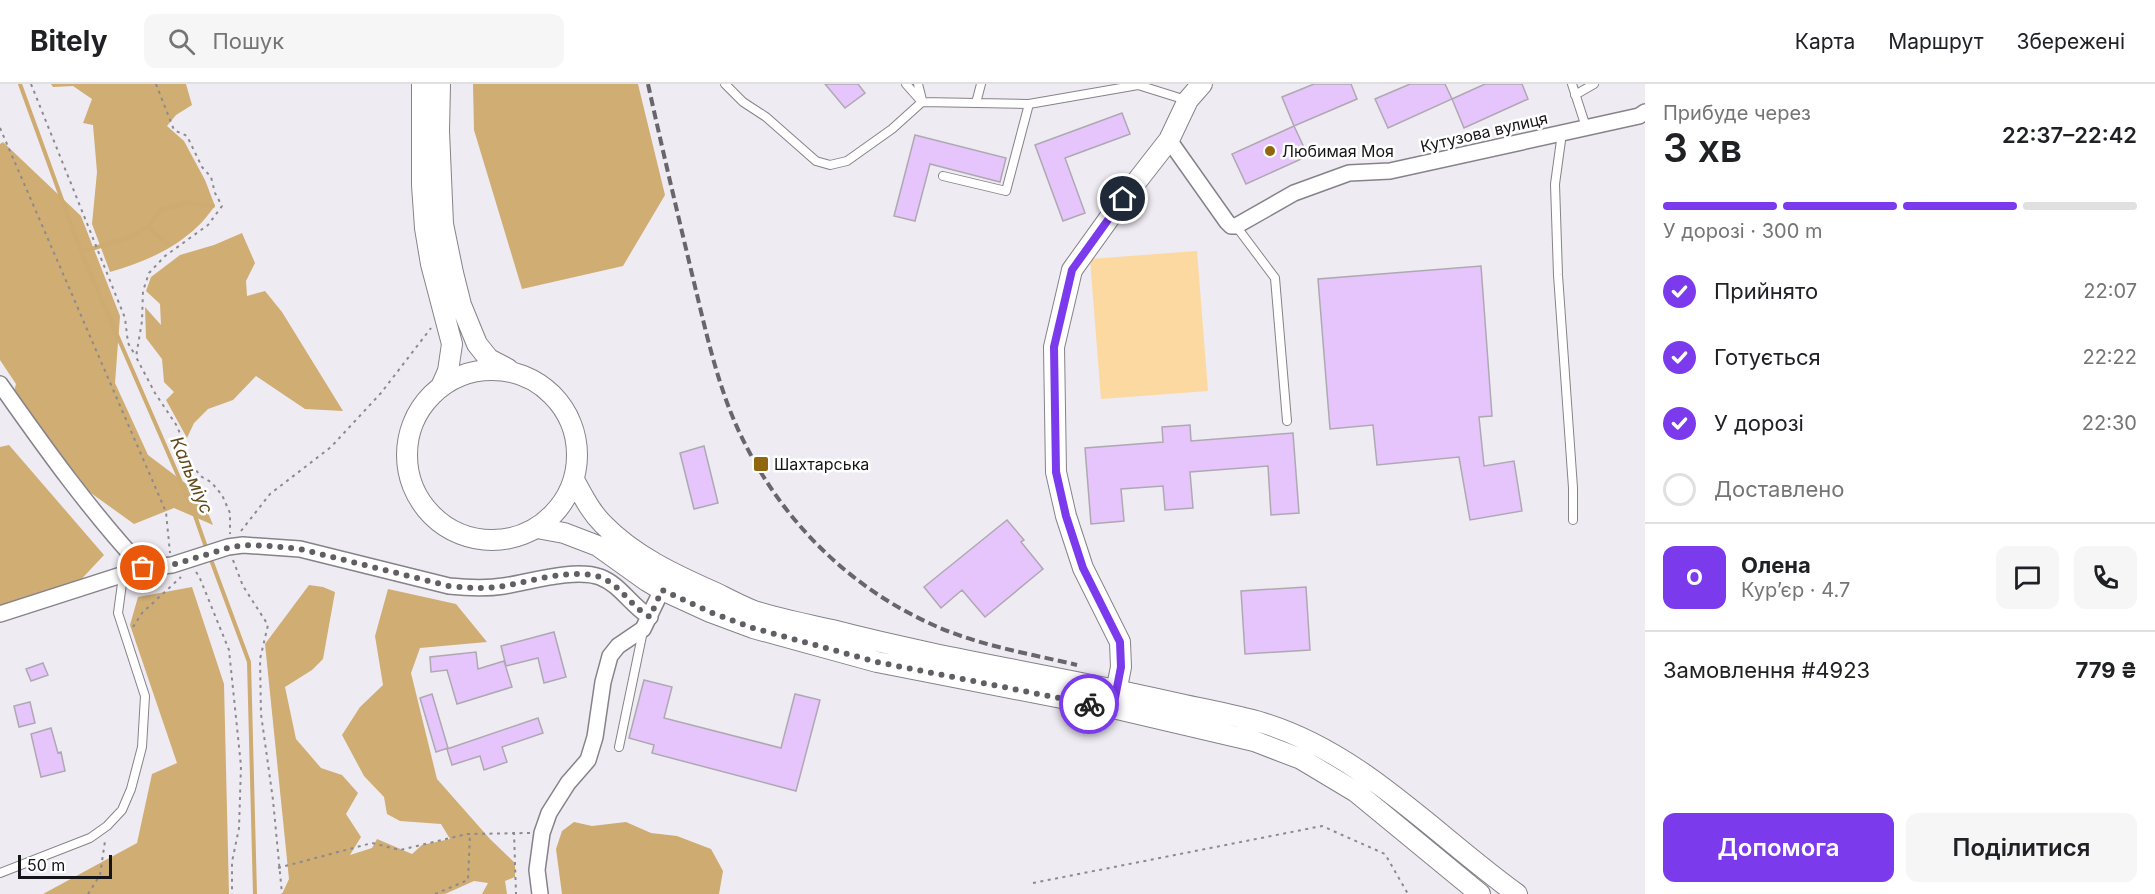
<!DOCTYPE html>
<html lang="uk">
<meta charset="utf-8">
<style>
:root{--surface:#fff;--page:#f6f6f6;--text:#202124;--muted:#757577;--line:#e0e0e0;--accent:#7c3aed}
body{margin:0;font-family:Inter,sans-serif;background:var(--page);color:var(--text);height:100vh;display:flex;flex-direction:column;font-size:22px;white-space:nowrap}
*{box-sizing:border-box;margin:0}
p{font-size:20px;color:var(--muted)}
.icon{flex:none;width:33px;height:33px;fill:none;stroke:currentColor;stroke-width:2;stroke-linecap:round;stroke-linejoin:round}
.map{position:relative;flex:1;overflow:hidden}
.side{display:flex;flex-direction:column;background:var(--surface);width:510px}
.side>*{flex:none}
.scale{position:absolute;left:18px;bottom:15px;width:94px;box-sizing:border-box;padding-left:6px;border:3px solid #151416;border-top:0;font-size:16px;line-height:21px;white-space:nowrap;color:#151416;-webkit-text-stroke:4px #fff;paint-order:stroke}
.pin{position:absolute;display:grid;place-items:center;width:51px;height:51px;color:#fff;margin:-26px;border:3px solid #fff;border-radius:50%;box-shadow:0 2px 6px #0007}
.courier{position:absolute;display:grid;place-items:center;width:60px;height:60px;margin:-30px;border:4px solid #7c3aed;border-radius:50%;background:#fff;color:#222;box-shadow:0 2px 8px #0007}
.summary em{font-style:normal;font-weight:600}
.summary div{display:flex;flex-direction:column-reverse}
.summary{display:flex;align-items:center;justify-content:space-between;height:102px;padding:0 18px}
h1{font-size:39px;font-weight:600;line-height:45px}
.bar{display:grid;grid-template-columns:repeat(4,1fr);gap:9px 6px;align-content:center;height:72px;padding:0 18px}
.bar i{height:8px;border-radius:4px;background:var(--line)}
.bar .selected{background:var(--accent)}
.bar p{grid-column:span 4}
.line{display:flex;align-items:center;gap:15px;padding:0 18px;border-top:2px solid var(--line)}
.line div{flex:1}
.round{display:grid;place-items:center;flex:none;width:63px;height:63px;border-radius:12px;background:var(--page)}
ol{padding:0 18px;list-style:none}
li{display:flex;align-items:center;gap:18px;height:66px}
li p{margin-inline-start:auto}
li .icon{padding:6px;border-radius:50%;background:var(--accent);color:#fff;stroke-width:4}
li:last-child{color:var(--muted)}
li i{width:33px;height:33px;border:3px solid var(--line);border-radius:50%}
.cta{display:flex;gap:12px;margin-top:auto;padding:12px 18px}
.cta a{flex:1;height:69px;border-radius:12px;background:var(--accent);color:#fff;font-size:24px;font-weight:600;line-height:69px;text-align:center}
.cta a+a{background:var(--page);color:var(--text)}
header{display:flex;align-items:center;gap:36px;box-sizing:border-box;height:84px;padding:0 30px;background:var(--surface);border-bottom:2px solid var(--line)}
header strong{font-size:28px}
nav{display:flex;gap:33px;margin-inline-start:auto;font-size:21px}
.search{width:420px;height:54px;background:var(--page);display:flex;align-items:center;gap:15px;box-sizing:border-box;padding:0 21px;border-radius:12px;color:var(--muted);font-size:22px}
main{display:flex;flex:1;min-height:0}
.map>svg:first-child{display:block}
</style>
<header>
<strong>Bitely</strong>
<div class="search"><svg class="icon" aria-label="search" viewBox="0 0 24 24"><circle cx="10" cy="10" r="6"/><path d="M15 15l6 6"/></svg>Пошук</div>
<nav><a>Карта</a><a>Маршрут</a><a>Збережені</a></nav>
</header>
<main>
<div class="map">
<svg width="1645" height="810" viewBox="0 0 1645 810">
<rect width="100%" height="100%" fill="#efebf3"/>
<path fill="#fbd9a1" d="M1197,167L1208,307L1101,315L1090,175Z"/>
<path fill="#cfad73" d="M51,0H186L192,21L176,31L167,42L184,57L205,96L215,122C209,129 204,137 197,143C173,166 142,179 110,188L92,140L97,88L93,41L83,39L92,15L73,2L53,3Z
M473,0H638L665,111L623,182L522,205L474,46Z
M3,58L81,132L120,232L115,299L148,371L201,411L213,441L174,424L134,440L77,399L13,311L16,300L0,276V60Z
M242,149L255,179L246,197L247,212L265,207L282,228L343,327L305,325L256,292L233,316L208,325L194,339L187,354L166,316L174,308L164,298L162,275L146,254L145,223L161,241L160,220L146,207L151,193L180,171L214,161Z
M9,361L104,471L75,502L0,523V363Z
M309,501L323,503L335,508L323,575L312,586L285,603L296,655L321,684L342,691L358,709L346,730L361,753L350,771L372,764L377,755L412,770L422,761L450,755L441,740L400,737L387,730L384,713L364,692L342,651L360,623L383,601L375,552L388,505L456,520L487,558L420,564L411,589L437,695L490,755L515,779V793L505,797L507,810H482L488,799L474,797L445,810H282L289,795L265,560Z
M192,503L224,600L229,810H43L137,759L152,690L177,679L130,541L138,513Z"/>
<path fill="#cdab71" d="M574,738L592,742L626,738L651,749L677,752L711,765L723,787L719,810H562L556,765L562,747Z"/>
<g fill="none" stroke-linecap="round" stroke-linejoin="round">
<path stroke="#cdab71" stroke-width="4" d="M20,0L81,168L193,426L207,466
M149,142L153,148L168,160
M81,168L131,153L149,142L160,126L186,119L213,122
M210,473L249,578L255,810"/>
</g>
<path fill="#e6c4fc" stroke="#aea9b1" stroke-width="1.5" d="M825,0H858L865,9L845,24Z
M1314,0H1351L1357,15L1294,42L1282,13Z
M1410,0H1445L1452,15L1388,44L1375,15Z
M1485,0H1522L1528,15L1464,44L1452,15Z
M1122,29L1130,50L1065,74L1085,129L1063,137L1035,61Z
M1294,42L1308,72L1246,100L1232,70Z
M915,51L1006,74L1000,98L930,80L915,137L894,132Z
M1481,182L1492,332L1479,333L1484,382L1514,377L1522,427L1470,436L1459,373L1377,381L1373,341L1330,345L1318,195Z
M1190,341L1191,357L1293,349L1299,429L1271,431L1268,382L1190,388L1193,424L1165,426L1163,402L1121,405L1124,437L1091,440L1085,364L1163,358L1162,343Z
M704,362L718,419L694,425L680,369Z
M1007,436L1024,456L1021,458L1043,485L985,533L962,506L941,524L924,503Z
M1306,503L1310,566L1245,570L1241,507Z
M554,548L566,593L544,599L538,574L506,582L501,562Z
M476,568L478,585L504,577L512,603L457,620L447,586L431,588L430,573Z
M43,579L48,591L31,597L26,585Z
M644,596L672,603L664,634L781,664L795,610L820,616L796,707L652,669L654,661L629,654Z
M432,610L448,664L436,668L420,614Z
M30,618L35,639L19,643L14,622Z
M538,634L543,649L502,663L507,678L484,686L480,672L452,681L447,665Z
M51,644L58,669L61,668L65,687L41,693L31,650Z"/>
<g fill="none" stroke-linecap="round" stroke-linejoin="round">
<defs>
<path id="lane" d="M725,0L743,18L766,33L816,77L830,81L847,77L892,45L922,18L1029,20L1138,1L1186,16
M906,0L922,18
M918,0L922,16
M1572,0L1586,43
M1575,11L1594,0
M976,19L981,0
M1562,49L1555,100L1558,191L1573,404V436
M943,92L1006,107L1029,20
M1236,142L1275,194L1287,337
M619,663L643,547
M0,789L90,754L107,742L122,726L131,705L142,663L145,612L118,529L123,492"/>
<path id="street" d="M1169,56L1227,138L1231,142H1236L1294,109L1349,89L1390,87L1639,32L1645,28
M0,300C45,364 90,427 143,484
M0,530L143,484L172,481L228,463L243,461L300,465L449,502C468,504 485,505 504,502C530,498 574,484 600,493C621,501 631,522 650,533
M540,810L537,786L542,749L549,729L568,699L588,676L595,653L603,598L610,572L618,562L643,545L670,489"/>
<path id="secondary" d="M422,0V101L425,144L431,180L452,260L448,287L441,303
M440,0L439,47L443,140L453,189L461,221L477,260L489,275L508,285
M407 371a85 85 0 1 1 170 0a85 85 0 1 1-170 0Z
M574,396C583,412 590,427 603,440C634,472 675,491 716,509C728,515 741,522 754,527C779,535 806,540 832,546C947,576 1064,593 1180,620C1207,626 1236,631 1263,639C1362,669 1435,751 1517,810
M537,444L564,449L598,462L647,497L662,506L710,528L753,544L877,578L1113,624L1254,657L1301,675L1356,708L1480,810
M1114,618L1121,583L1120,558L1083,484L1066,432L1056,388L1054,263L1072,186L1123,115L1169,56L1188,16L1202,0"/>
</defs>
<use href="#lane" stroke="#878289" stroke-width="10"/>
<use href="#street" stroke="#878289" stroke-width="18"/>
<use href="#secondary" stroke="#878289" stroke-width="22"/>
<path stroke="#8c8a8f" stroke-width="2" stroke-dasharray="3 4.5" stroke-linecap="butt" d="M31,0L125,234L128,259L135,271
M156,0L174,46L187,52L202,83L211,93L215,109L222,122L208,141L165,172L149,189L143,207L142,237L136,273L155,309L177,342L193,383L202,393L211,398L222,411L230,429V450
M0,44L166,428L170,469
M241,447L270,410L331,363L381,309L431,244
M233,476L243,502L268,541L260,575L261,630L273,716L282,810
M196,488L199,492L229,566L241,682L239,744L232,778V810
M133,543L142,529L181,493
M514,748L516,810
M278,784L372,759L400,766L467,750L530,749
M1033,799L1322,742L1385,770L1408,810
M88,810L100,791L105,757
M435,810L468,796L470,750"/>
<use href="#lane" stroke="#fff" stroke-width="8"/>
<use href="#street" stroke="#fff" stroke-width="15"/>
<use href="#secondary" stroke="#fff" stroke-width="20"/>
<path stroke="#68666a" stroke-width="4" stroke-dasharray="9 4.5" stroke-linecap="butt" d="M648,0C662,64 677,127 692,190C702,231 711,273 725,313C760,412 833,495 929,539C975,561 1027,569 1077,581"/>
</g>
<g fill="none" stroke-linecap="round" stroke-linejoin="round">
<path stroke="#615f63" stroke-width="6" stroke-dasharray="0 10.8" d="M143,484L172,481L228,464L243,461L272,462L300,465L449,502C468,504 485,505 504,502C532,497 573,484 600,493C621,501 630,522 650,533L662,506L710,528L753,544L877,578L1089,620"/>
<path stroke="#7c3aed" stroke-width="8" d="M1089,620L1113,624L1121,583L1120,558L1083,484L1066,432L1056,388L1054,263L1072,186L1123,115"/>
</g>
<g fill="#90670e" stroke="#fff" stroke-width="2">
<circle cx="1270" cy="67" r="6"/>
<rect x="753" y="372" width="16" height="16" rx="3"/>
</g>
<g text-anchor="middle" dominant-baseline="central" stroke-width="5" stroke-linejoin="round" paint-order="stroke">
<g font-size="16" fill="#151416" stroke="#fff">
<text transform="translate(1484 48) rotate(-13)">Кутузова вулиця</text>
</g>
<g font-size="16" fill="#151416" stroke="#fff" text-anchor="start">
<text x="1282" y="67">Любимая Моя</text>
<text x="774" y="380">Шахтарська</text>
</g>
<g font-size="18" font-style="italic" fill="#60481b" stroke="#fff">
<text transform="translate(192 391) rotate(67)">Кальміус</text>
</g>
</g>
</svg>
<div class="scale">50 m</div>
<div class="pin" style="left:143px;top:484px;background:#ea580c"><svg class="icon" aria-label="bag" viewBox="0 0 24 24"><path d="M5 8h14l-1 12H6zM9 8a3 3 0 0 1 6 0"/></svg></div>
<div class="pin" style="left:1123px;top:115px;background:#1f2937"><svg class="icon" aria-label="home" viewBox="0 0 24 24"><path d="M3 11l9-7 9 7M6 9v11h12V9"/></svg></div>
<div class="courier" style="left:1089px;top:620px"><svg class="icon" aria-label="bike" viewBox="0 0 24 24"><circle cx="6" cy="16" r="4"/><circle cx="18" cy="16" r="4"/><path d="M6 16l4-8h5l3 8M10 8l3 8H6M13 5h3"/></svg></div>
</div>
<section class="side">
<div class="summary"><div><h1>3 хв</h1><p>Прибуде через</p></div><em>22:37–22:42</em></div>
<div class="bar"><i class="selected"></i><i class="selected"></i><i class="selected"></i><i></i><p>У дорозі · 300 m</p></div>
<ol>
<li><svg class="icon" aria-label="check" viewBox="0 0 24 24"><path d="M5 12l5 5 9-10"/></svg>Прийнято<p>22:07</p></li>
<li><svg class="icon" aria-label="check" viewBox="0 0 24 24"><path d="M5 12l5 5 9-10"/></svg>Готується<p>22:22</p></li>
<li><svg class="icon" aria-label="check" viewBox="0 0 24 24"><path d="M5 12l5 5 9-10"/></svg>У дорозі<p>22:30</p></li>
<li><i></i>Доставлено</li>
</ol>
<div class="line" style="height:108px"><b class="round" style="background:var(--accent);color:#fff">О</b><div><b>Олена</b><p>Кур’єр · 4.7</p></div><a class="round"><svg class="icon" aria-label="chat" viewBox="0 0 24 24"><path d="M4 5h16v11H9l-5 4z"/></svg></a><a class="round"><svg class="icon" aria-label="phone" viewBox="0 0 24 24"><path d="M5 4h4l2 5-3 2q2 4 5 5l2-3 5 2v4C11 20 4 13 5 4z"/></svg></a></div>
<div class="line" style="height:78px"><div>Замовлення #4923</div><b>779 ₴</b></div>
<div class="cta"><a>Допомога</a><a>Поділитися</a></div>
</section>
</main>
